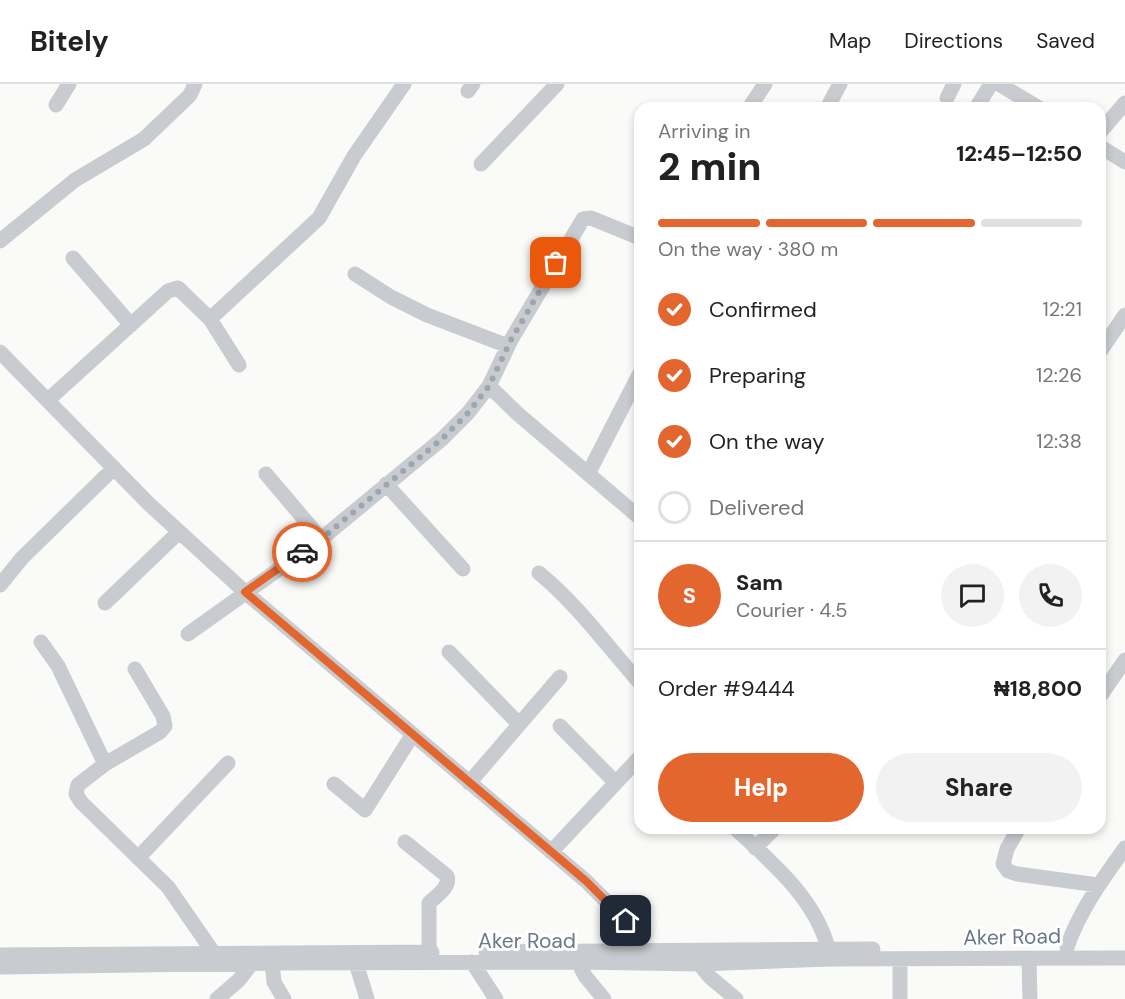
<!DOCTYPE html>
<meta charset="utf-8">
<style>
:root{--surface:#fff;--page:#f2f2f2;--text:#222;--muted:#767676;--line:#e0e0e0;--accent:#e3662e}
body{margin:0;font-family:"DM Sans",sans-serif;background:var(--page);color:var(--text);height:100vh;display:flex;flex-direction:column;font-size:22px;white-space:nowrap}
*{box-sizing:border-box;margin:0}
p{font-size:20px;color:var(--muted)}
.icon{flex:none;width:33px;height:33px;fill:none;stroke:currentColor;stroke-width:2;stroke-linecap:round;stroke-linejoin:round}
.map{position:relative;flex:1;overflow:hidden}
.panel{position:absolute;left:634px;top:18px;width:472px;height:732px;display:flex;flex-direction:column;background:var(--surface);border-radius:18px;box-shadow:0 3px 9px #0003}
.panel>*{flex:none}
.pin{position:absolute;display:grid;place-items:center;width:51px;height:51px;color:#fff;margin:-26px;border-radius:12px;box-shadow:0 3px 9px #0006}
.courier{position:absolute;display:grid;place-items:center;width:60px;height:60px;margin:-30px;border:4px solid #e3662e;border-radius:50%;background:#fff;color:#222;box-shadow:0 2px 8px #0007}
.headline em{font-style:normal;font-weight:800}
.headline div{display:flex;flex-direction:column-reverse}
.headline{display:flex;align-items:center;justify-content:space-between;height:102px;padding:0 24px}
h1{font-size:39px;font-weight:800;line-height:45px}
.bar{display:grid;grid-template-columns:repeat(4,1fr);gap:9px 6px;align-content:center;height:72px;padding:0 24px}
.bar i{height:8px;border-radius:4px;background:var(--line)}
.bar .on{background:var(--accent)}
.bar p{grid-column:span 4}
.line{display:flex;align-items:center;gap:15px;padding:0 24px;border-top:2px solid var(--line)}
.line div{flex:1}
.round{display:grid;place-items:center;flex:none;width:63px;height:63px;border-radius:32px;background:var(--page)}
ol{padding:0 24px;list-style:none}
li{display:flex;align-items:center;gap:18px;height:66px}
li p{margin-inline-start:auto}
li .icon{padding:6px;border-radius:50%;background:var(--accent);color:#fff;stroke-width:4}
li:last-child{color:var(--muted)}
li i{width:33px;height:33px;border:3px solid var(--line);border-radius:50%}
.action{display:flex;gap:12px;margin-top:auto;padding:12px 24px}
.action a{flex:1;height:69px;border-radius:36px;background:var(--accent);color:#fff;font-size:24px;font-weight:800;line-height:69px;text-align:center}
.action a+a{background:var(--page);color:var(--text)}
header{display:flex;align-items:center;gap:36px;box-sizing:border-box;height:84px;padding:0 30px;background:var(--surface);border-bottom:2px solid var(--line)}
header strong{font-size:28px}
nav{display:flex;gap:33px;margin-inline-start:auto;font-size:21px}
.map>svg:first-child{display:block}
</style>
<header>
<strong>Bitely</strong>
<nav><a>Map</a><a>Directions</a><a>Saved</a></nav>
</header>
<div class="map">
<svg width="1125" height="915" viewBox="0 0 1125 915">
<rect width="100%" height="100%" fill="#fafaf8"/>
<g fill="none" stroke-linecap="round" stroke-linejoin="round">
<path stroke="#c8cbcf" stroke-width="15" d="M999,0L1039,24
M468,7L473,0
M947,14L954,0
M56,21L69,0
M749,24L765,0
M827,24L840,0
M976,24L991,0
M1101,47L1125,19
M1101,63L1125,78
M481,80L557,0
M0,157L75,96L144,55L190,11L195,0
M73,174L131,241
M355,190L391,213L427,231L508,262
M210,235L319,134L354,72L404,0
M1101,266L1125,231
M0,268L149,420L245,508L586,797L626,837L640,866
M489,302L518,330L640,434
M48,316L168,207L178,204L210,235L239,281
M266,390L321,455
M588,390L640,289
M386,400L463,485
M539,489C578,521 607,562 640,599
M0,501L22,474L114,384
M105,519L179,448
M188,550L321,455L442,355L468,329L489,302L511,256L583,135L591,134L640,154
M41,558L58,582L105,680
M449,568L519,640
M135,585L163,632L165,642L160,648L105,680L78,701L76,710L81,718L168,803L213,868
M1101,611L1125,576
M560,642L616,699
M469,699L560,593
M334,700L365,726L413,650
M735,744C772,779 815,814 828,864
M1019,744L1007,765L1003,780L1008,787L1017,790L1098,801
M405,758L447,792C451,803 436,812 429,819V868
M755,764L775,744
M551,768L640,673
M138,774L228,679
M1067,863C1080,826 1102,796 1125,764
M486,868L873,865
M0,871L432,868
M1029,875L1030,915
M472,878L496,915
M578,878L585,892L604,915
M272,879L274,898L284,915
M356,879L367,915
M699,880L710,893L736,915
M0,883L272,879L578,878L699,880L830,875L1125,874
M217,915L239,896L252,879
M900,915V875"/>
</g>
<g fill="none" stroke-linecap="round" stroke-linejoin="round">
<path stroke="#9ca6b0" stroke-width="6" stroke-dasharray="0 10.8" d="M302,468L321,455L442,355L468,329L489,302L511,256L556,179"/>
<path stroke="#e3662e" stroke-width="8" d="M302,468L245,508L586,797L626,837"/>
</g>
<g text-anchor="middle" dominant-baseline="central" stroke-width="6" stroke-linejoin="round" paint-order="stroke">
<g font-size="21" fill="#697889" stroke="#fff">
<text transform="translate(1012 853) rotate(-1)">Aker Road</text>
<text x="527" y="857">Aker Road</text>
</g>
</g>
</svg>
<div class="pin" style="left:556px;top:179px;background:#ea580c"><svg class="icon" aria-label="bag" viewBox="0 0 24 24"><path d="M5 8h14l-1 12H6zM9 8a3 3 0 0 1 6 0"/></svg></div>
<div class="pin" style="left:626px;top:837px;background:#1f2937"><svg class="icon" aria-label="home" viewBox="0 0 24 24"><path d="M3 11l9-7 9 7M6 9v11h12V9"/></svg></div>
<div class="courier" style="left:302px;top:468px"><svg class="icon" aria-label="car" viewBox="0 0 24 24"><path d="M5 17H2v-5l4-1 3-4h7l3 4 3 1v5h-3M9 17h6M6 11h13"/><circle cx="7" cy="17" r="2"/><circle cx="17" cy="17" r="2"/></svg></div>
<section class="panel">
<div class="headline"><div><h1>2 min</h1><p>Arriving in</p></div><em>12:45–12:50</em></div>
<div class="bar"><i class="on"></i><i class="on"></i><i class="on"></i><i></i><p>On the way · 380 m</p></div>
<ol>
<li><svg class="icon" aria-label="check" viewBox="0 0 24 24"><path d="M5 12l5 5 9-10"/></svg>Confirmed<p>12:21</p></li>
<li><svg class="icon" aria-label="check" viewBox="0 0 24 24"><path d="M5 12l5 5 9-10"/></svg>Preparing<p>12:26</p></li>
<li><svg class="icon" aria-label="check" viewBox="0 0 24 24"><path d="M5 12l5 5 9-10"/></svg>On the way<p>12:38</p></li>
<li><i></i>Delivered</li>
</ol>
<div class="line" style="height:108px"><b class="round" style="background:var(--accent);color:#fff">S</b><div><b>Sam</b><p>Courier · 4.5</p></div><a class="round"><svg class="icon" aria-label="chat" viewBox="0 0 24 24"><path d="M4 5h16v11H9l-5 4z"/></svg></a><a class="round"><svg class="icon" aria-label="phone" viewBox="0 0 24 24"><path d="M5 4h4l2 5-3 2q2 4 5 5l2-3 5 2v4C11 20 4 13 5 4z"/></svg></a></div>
<div class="line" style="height:78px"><div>Order #9444</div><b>₦18,800</b></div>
<div class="action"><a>Help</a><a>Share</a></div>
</section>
</div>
